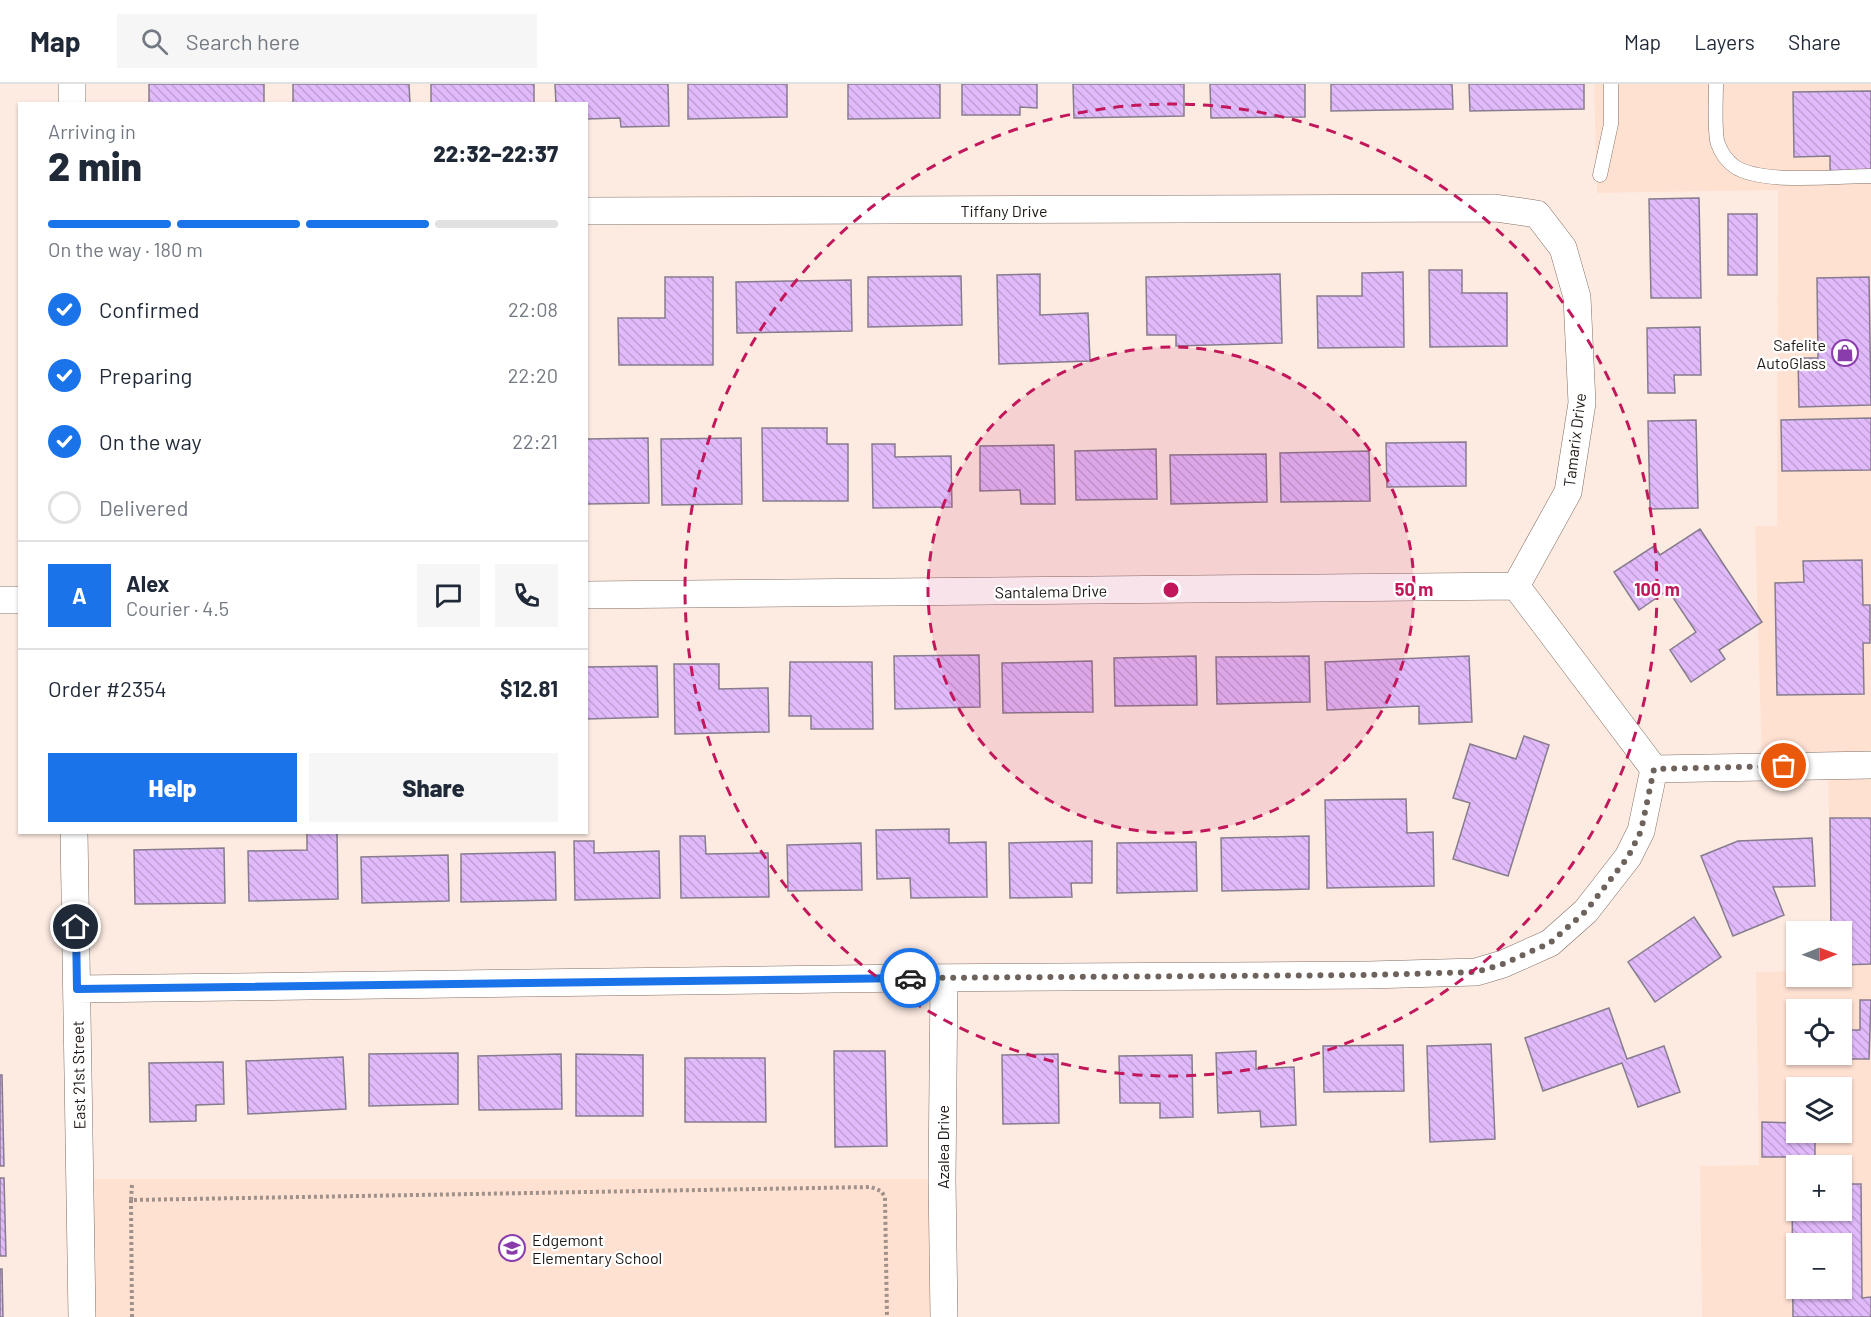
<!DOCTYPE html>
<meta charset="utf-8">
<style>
:root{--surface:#fff;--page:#f6f6f7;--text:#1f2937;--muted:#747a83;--line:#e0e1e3;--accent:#1a73e8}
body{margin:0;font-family:Barlow,sans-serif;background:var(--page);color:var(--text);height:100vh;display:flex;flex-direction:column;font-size:22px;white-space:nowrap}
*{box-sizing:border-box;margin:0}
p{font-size:20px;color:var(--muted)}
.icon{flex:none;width:33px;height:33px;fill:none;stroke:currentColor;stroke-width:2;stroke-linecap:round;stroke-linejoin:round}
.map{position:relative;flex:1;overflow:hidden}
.side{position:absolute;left:18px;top:18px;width:570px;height:732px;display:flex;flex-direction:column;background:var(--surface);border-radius:0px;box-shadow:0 2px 4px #0004}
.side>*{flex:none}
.needle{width:39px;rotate:89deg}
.buttons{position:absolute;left:1786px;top:837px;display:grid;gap:12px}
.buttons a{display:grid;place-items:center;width:66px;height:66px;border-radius:0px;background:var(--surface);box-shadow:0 2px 4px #0004;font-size:30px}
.pin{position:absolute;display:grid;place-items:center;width:51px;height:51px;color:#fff;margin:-26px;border:3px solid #fff;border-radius:50%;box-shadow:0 2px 6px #0007}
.courier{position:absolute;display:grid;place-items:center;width:60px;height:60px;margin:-30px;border:4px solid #1a73e8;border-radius:50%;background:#fff;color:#222;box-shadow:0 2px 8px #0007}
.summary em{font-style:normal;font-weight:800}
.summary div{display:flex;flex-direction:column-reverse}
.summary{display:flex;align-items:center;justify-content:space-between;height:102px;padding:0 30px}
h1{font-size:39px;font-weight:800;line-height:45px}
.bar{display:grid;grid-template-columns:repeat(4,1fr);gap:9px 6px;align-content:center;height:72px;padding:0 30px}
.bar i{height:8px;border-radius:4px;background:var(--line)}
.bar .current{background:var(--accent)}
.bar p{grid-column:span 4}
.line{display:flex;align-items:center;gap:15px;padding:0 30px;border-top:2px solid var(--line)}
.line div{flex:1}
.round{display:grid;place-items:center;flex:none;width:63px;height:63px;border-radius:0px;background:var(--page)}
ol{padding:0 30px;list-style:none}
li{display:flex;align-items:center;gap:18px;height:66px}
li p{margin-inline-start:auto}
li .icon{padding:6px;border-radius:50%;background:var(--accent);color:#fff;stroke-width:4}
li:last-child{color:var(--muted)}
li i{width:33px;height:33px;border:3px solid var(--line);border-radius:50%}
.cta{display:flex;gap:12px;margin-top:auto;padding:12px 30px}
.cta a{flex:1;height:69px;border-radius:0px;background:var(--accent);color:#fff;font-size:24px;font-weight:800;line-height:69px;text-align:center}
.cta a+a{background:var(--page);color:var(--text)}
header{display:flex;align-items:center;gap:36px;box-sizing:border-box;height:84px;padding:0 30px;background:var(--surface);border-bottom:2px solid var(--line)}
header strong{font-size:28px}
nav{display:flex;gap:33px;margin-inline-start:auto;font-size:21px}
.search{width:420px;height:54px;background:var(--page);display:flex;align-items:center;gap:15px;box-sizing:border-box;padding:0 21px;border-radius:0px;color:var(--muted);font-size:22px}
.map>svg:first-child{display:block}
</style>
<header>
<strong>Map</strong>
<div class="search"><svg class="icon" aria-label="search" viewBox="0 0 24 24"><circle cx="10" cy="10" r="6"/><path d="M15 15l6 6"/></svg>Search here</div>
<nav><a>Map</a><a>Layers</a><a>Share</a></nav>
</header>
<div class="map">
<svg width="1871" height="1233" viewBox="0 0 1871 1233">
<defs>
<pattern id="building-back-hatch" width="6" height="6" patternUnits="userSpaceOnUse" patternTransform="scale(1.5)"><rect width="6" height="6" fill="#e1bafb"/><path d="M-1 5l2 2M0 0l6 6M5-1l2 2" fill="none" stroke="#c19fd6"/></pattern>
</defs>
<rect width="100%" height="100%" fill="#fdebe2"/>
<path fill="#ffe1d2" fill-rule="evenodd" d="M1594,0H1871V1233H1702L1700,1082L1759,1081L1756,888L1797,887V892H1842V848L1831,847L1828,682L1762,683L1755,442H1777L1778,106L1597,109ZM1797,926H1842V970H1797ZM1797,1004H1842V1048H1797ZM1797,1082H1842V1126H1797ZM1797,1160H1842V1204H1797Z
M80,1095H942L944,1233H81Z"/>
<path fill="url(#building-back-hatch)" stroke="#867c8d" stroke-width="1.5" fill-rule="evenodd" d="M149,0H264V20H149Z
M293,0H409L410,20H293Z
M431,0H534V20H431Z
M555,0H668L669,42L621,43L620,34L586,35V20H556Z
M688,0H787V33L688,35Z
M848,0H940V34L848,35Z
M962,0H1037V24L1020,23V31H962Z
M1073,0H1184V32L1074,34Z
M1210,0H1305V33L1211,34Z
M1331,0H1452L1453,25L1331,27Z
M1469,0H1584V25L1470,27Z
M1871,7V89H1830V72L1794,73L1793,8Z
M1699,114L1701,214H1651L1649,115Z
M1728,130H1757V191H1728Z
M1429,186H1462V209H1507V262L1430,263Z
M1403,188L1404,263L1318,264L1317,212H1362V189Z
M1040,190V231L1088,229L1090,277L999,280L997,191Z
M1280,190L1282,259L1176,262V251H1147L1146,193Z
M961,192L962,241L868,243V193Z
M665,193H713V281H619L618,234H665Z
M1869,193L1871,321L1799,323L1798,274H1818L1817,194Z
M851,196L852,247L737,249L736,198Z
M1700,243L1701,291H1674L1675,309H1648L1647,244Z
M1871,334V386L1782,387L1781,336Z
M1696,336L1698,424L1650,425L1648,337Z
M762,344H827V360H848V417H763Z
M648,354L649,419L586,420V355Z
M741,354L742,420L662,421L661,355Z
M1466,358V402L1387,403L1386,359Z
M872,360H895V373L951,372L952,423L873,424Z
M1054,361L1055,420H1021L1020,406L980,407V362Z
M1156,365L1157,415L1076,416L1075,367Z
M1369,367L1370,417L1281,418L1280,369Z
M1266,370L1267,418L1171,420L1170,371Z
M1700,445L1762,538L1719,566L1725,575L1691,598L1670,566L1696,548L1668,506L1639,526L1614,488L1654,462L1660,471Z
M1862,476L1863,521H1870V559H1863L1864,610L1777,611L1775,499L1804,498L1803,477Z
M979,571L980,623L895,625L894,572Z
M1196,572L1197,621L1115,622L1114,574Z
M1309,572L1310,618L1217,620L1216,573Z
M1469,572L1472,638L1419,640V622L1327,626L1325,578Z
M1092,577L1093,628L1003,629L1002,579Z
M790,578H872L873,645H811V632H789Z
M674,580H719V605L768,604L769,648L675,650Z
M657,582L658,633L586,635V583Z
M1524,652L1549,661L1508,792L1453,775L1470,719L1453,714L1470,660L1516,675Z
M1406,715L1407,749L1433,748L1434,802L1327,804L1325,716Z
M1830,734H1871V880L1842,881V848H1831Z
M949,745V759L986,758L987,813L911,814L910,794L877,795L876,746Z
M307,749H337L338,815L249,817L248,767L307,766Z
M680,752H705L706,770L768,769L769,813L681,814Z
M1309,752V805L1222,807L1221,754Z
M1812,754L1815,802L1773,803L1784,831L1733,852L1701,772L1738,757Z
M574,757H594V769L659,767L660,814L575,816Z
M1092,757V799H1071L1072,813L1010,814L1009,759Z
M1196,758L1197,807L1117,809V759Z
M861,759L862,806L788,807L787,761Z
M224,764L225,819L135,820L134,766Z
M555,768L556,816L461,818V770Z
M448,771L449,817L362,819L361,773Z
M1694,833L1721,873L1655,918L1628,878Z
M1860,916H1871L1869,975H1836V970H1842V946H1860Z
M1609,924L1627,975L1664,962L1680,1008L1638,1023L1622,979L1543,1007L1525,954Z
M1491,960L1495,1055L1430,1058L1427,962Z
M1403,961L1404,1007L1324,1008L1323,962Z
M834,967H885L887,1062L835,1063Z
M1256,967V985L1294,983L1296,1041L1261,1043L1260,1027L1218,1029L1216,969Z
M458,969V1020L369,1022V970Z
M561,970L562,1025L479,1026L478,972Z
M576,970L643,971V1032H576Z
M1058,970L1059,1039L1003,1040L1002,971Z
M1192,971L1193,1033L1160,1034V1019H1120L1119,972Z
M343,973L346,1025L248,1030L246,977Z
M685,974H765L766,1038H685Z
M223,978L224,1020L196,1021V1037L150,1038L149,979Z
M0,991H2L4,1082H0Z
M1762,1038L1797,1039V1048H1815V1073H1762Z
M0,1094H4L6,1172H0Z
M1792,1100H1797V1126H1842V1100H1861L1862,1214L1871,1213V1233H1793ZM1797,1160H1842V1204H1797Z
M0,1185H2L3,1233H0Z"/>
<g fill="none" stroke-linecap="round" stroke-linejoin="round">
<defs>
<path id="service" d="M1716,0C1716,14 1714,49 1718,60C1721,68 1727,77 1734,82C1760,101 1838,92 1871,92
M1600,91L1611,40V0"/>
<path id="minor" d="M72,0V20
M586,127L1495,124L1537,130L1563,164L1577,213L1582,319L1568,408L1516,502L1654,685
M586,511L1516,502
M0,516H20
M1654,685L1871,681
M74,748L82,1233
M77,905L910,894L1369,891L1476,888L1503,880L1550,859L1586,827L1628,773L1641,747L1654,685
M944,1233L942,1095L944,894"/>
</defs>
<use href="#service" stroke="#816e64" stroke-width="15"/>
<use href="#minor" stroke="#816e64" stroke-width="28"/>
<path stroke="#9f918a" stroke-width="4" stroke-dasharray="3 3" stroke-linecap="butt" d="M132,1101L131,1116L871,1103L881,1107L885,1113L887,1233
M131,1116L132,1233"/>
<use href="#service" stroke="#fff" stroke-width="14"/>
<use href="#minor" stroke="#fff" stroke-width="27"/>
</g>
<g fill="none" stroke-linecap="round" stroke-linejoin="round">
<path stroke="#6d625c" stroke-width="6" stroke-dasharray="0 10.8" d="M910,894L1369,891L1476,888L1503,880L1550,859L1586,827L1628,773L1641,747L1654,685L1784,682"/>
<path stroke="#1a73e8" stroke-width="8" d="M76,843L77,905L910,894"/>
</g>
<circle cx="1171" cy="506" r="243" fill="#c2185b" fill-opacity=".12"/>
<g fill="none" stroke="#c2185b" stroke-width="3" stroke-dasharray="10 8">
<circle cx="1171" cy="506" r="243"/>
<circle cx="1171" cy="506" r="486"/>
</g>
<defs>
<symbol id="shop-ring" viewBox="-11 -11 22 22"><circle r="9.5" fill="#fff" stroke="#8b3cac" stroke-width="1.5"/><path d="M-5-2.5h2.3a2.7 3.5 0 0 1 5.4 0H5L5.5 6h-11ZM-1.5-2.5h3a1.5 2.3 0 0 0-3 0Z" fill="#8b3cac"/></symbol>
<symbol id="school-ring" viewBox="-11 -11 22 22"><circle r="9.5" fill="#fff" stroke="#8b3cac" stroke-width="1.5"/><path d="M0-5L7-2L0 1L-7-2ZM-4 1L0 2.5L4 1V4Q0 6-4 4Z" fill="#8b3cac"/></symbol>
</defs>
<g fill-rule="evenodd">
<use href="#shop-ring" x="1830" y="254" width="30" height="30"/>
<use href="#school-ring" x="497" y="1149" width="30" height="30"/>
</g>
<g text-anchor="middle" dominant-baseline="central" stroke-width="4.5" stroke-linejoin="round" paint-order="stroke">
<g font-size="16" fill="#201814" stroke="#fff">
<text x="1004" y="126">Tiffany Drive</text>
<text transform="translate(1574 356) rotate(-83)">Tamarix Drive</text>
<text transform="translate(1051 507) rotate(-1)">Santalema Drive</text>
<text transform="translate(78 991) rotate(-91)">East 21st Street</text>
<text transform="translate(942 1063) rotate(-90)">Azalea Drive</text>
</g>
<g font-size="16" fill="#201814" stroke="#fff" text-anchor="end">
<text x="1826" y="260">Safelite<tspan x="1826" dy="18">AutoGlass</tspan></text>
<text x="532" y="1155" text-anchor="start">Edgemont<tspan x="532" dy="18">Elementary School</tspan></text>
</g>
</g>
<circle cx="1171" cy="506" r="9" fill="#c2185b" stroke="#fff" stroke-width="3"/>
<g font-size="18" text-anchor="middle" font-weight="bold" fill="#c2185b" stroke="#fff" stroke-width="4.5" stroke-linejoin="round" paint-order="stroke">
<text x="1414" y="512">50 m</text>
<text x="1657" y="512">100 m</text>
</g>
</svg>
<div class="buttons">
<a><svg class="needle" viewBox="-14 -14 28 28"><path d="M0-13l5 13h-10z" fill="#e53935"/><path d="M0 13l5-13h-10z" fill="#747a83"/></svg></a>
<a><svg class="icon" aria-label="locate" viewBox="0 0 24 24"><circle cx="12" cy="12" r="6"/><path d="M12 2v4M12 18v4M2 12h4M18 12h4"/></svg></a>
<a><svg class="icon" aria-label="layers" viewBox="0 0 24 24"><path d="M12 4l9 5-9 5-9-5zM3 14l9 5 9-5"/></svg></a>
<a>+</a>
<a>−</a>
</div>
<div class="pin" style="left:1784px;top:682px;background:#ea580c"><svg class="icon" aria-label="bag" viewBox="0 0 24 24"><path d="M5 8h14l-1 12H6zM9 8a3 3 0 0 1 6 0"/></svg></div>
<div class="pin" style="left:76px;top:843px;background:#1f2937"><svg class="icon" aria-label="home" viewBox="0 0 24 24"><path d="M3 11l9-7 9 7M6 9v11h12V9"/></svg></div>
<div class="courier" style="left:910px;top:894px"><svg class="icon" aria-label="car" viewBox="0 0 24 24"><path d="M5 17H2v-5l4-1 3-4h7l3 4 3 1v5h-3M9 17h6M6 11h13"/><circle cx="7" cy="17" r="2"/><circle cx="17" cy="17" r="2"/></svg></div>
<section class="side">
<div class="summary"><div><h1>2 min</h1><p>Arriving in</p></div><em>22:32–22:37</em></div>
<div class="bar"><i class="current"></i><i class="current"></i><i class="current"></i><i></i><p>On the way · 180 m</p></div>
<ol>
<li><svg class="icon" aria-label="check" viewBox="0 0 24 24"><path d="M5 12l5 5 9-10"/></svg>Confirmed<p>22:08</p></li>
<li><svg class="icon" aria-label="check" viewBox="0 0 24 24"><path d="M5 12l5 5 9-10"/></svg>Preparing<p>22:20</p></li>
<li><svg class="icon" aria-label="check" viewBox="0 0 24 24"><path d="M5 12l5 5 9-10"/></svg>On the way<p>22:21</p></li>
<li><i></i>Delivered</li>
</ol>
<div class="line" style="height:108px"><b class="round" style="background:var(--accent);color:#fff">A</b><div><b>Alex</b><p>Courier · 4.5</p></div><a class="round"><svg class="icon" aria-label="chat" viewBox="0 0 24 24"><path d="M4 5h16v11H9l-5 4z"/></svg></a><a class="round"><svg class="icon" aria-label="phone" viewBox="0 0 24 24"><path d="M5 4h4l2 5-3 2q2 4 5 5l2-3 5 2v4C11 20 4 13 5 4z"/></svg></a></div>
<div class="line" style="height:78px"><div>Order #2354</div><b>$12.81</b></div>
<div class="cta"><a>Help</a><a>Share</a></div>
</section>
</div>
